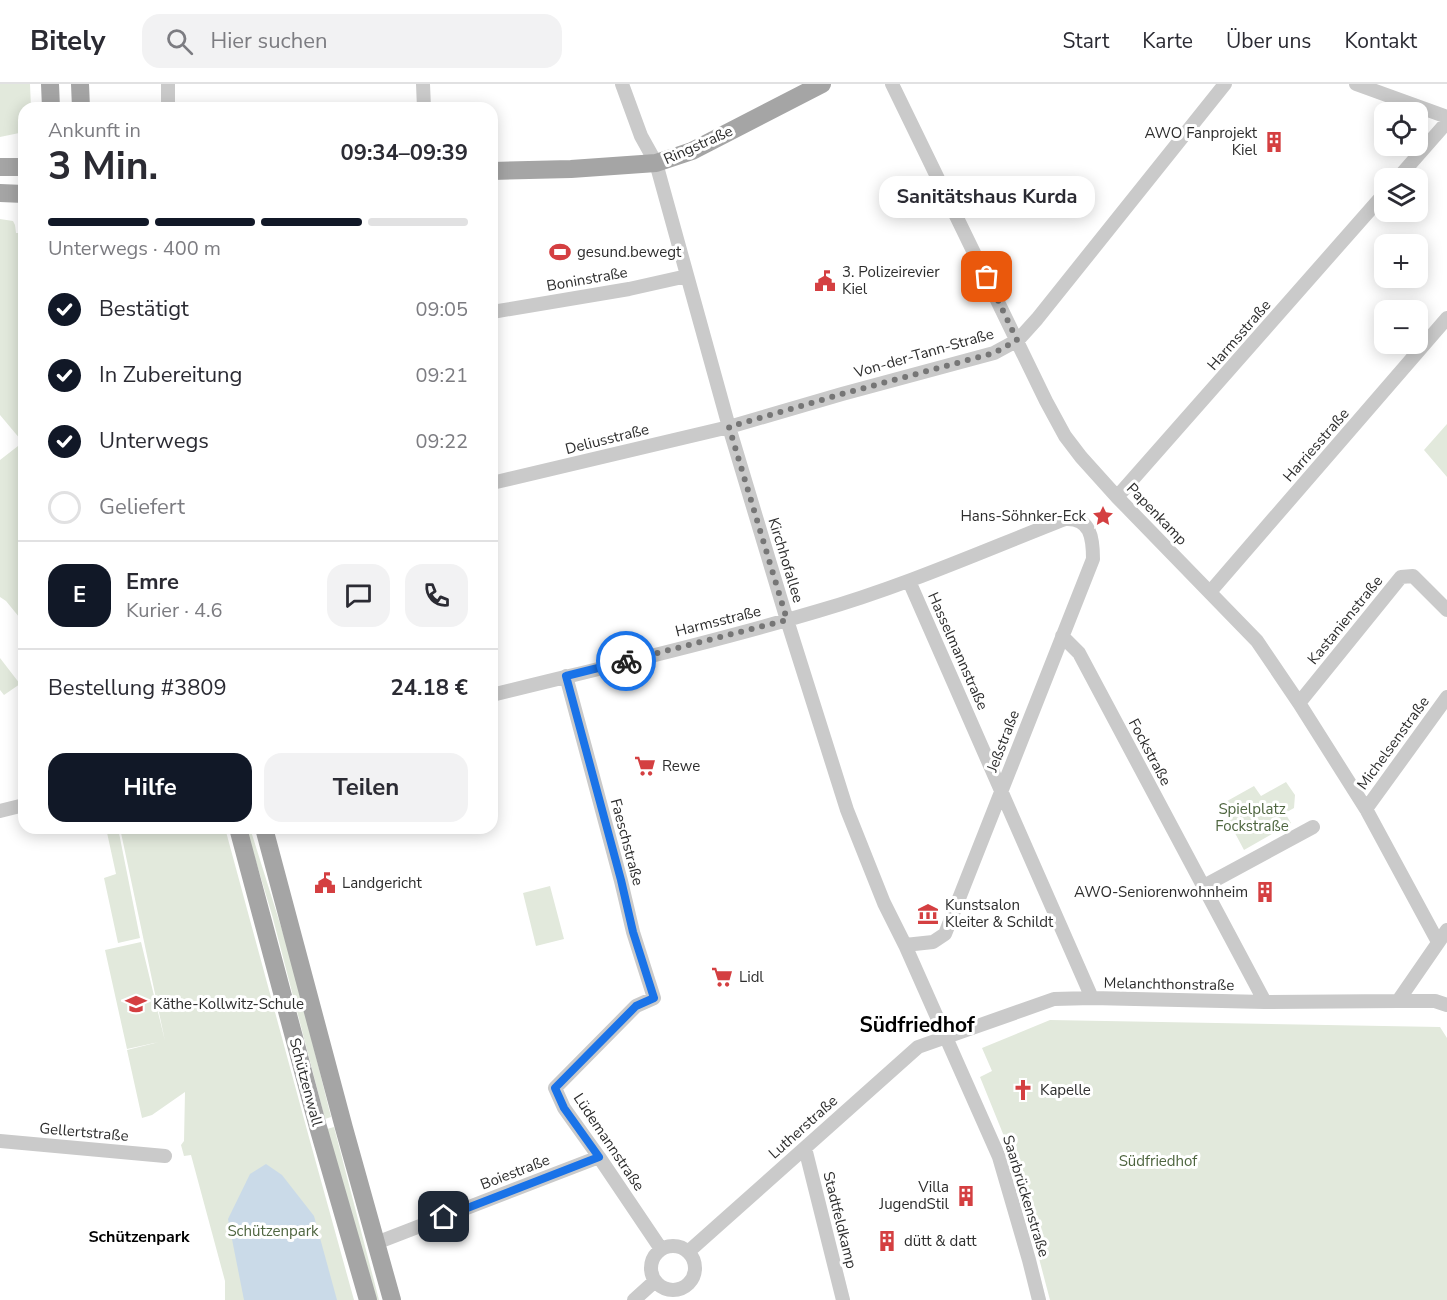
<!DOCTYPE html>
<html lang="de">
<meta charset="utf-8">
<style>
:root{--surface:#fff;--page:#f2f2f3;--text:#2b2b33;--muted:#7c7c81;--line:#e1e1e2;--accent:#111827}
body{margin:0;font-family:"Nunito Sans",sans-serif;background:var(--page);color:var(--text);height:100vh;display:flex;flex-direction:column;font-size:22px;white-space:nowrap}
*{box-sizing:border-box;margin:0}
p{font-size:20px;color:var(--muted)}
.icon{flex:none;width:33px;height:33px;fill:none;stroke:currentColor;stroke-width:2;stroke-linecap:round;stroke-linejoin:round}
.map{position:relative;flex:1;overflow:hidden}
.details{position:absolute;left:18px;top:18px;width:480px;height:732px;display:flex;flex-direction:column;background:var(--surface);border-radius:18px;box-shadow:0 3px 15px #0003}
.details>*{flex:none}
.tools{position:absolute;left:1374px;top:18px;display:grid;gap:12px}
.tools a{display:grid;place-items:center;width:54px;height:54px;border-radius:12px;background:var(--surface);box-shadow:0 3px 15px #0003;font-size:30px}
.pin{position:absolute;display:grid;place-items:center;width:51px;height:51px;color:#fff;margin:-26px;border-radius:12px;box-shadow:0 3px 9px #0006}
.courier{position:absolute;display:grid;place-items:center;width:60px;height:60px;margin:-30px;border:4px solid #1a73e8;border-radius:50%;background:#fff;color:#222;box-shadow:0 2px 8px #0007}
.bubble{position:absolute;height:42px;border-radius:18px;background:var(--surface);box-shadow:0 3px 15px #0003;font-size:20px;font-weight:700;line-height:42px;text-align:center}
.summary em{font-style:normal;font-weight:700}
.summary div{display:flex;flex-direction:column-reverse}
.summary{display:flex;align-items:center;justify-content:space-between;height:102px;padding:0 30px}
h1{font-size:39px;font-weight:700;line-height:45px}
.bar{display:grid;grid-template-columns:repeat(4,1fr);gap:9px 6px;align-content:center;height:72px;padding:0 30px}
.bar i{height:8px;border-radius:4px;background:var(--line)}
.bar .selected{background:var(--accent)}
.bar p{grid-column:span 4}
.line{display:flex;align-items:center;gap:15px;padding:0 30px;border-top:2px solid var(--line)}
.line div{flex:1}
.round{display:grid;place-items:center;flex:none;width:63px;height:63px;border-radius:18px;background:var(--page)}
ol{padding:0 30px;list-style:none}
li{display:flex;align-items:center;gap:18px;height:66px}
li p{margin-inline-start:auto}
li .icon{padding:6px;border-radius:50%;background:var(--accent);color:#fff;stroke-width:4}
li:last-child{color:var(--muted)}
li i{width:33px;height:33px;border:3px solid var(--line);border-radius:50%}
.action{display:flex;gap:12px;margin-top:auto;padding:12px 30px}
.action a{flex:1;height:69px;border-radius:18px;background:var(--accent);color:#fff;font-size:24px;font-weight:700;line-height:69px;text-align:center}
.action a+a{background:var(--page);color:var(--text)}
header{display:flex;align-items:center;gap:36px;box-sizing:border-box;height:84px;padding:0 30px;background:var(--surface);border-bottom:2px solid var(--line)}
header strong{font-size:28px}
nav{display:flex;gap:33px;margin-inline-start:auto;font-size:21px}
.search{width:420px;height:54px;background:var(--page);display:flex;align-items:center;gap:15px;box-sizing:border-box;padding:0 21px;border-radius:18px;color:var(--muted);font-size:22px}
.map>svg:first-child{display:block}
</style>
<header>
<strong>Bitely</strong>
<div class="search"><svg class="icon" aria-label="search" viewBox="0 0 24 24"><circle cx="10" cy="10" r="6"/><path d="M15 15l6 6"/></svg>Hier suchen</div>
<nav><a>Start</a><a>Karte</a><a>Über uns</a><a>Kontakt</a></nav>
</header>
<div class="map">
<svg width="1447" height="1216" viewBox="0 0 1447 1216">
<rect width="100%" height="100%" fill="#fff"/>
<path fill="#e2e9dc" d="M0,0H30L31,24H24V48L0,53Z
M0,135L13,137L15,141L16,149H24V539L6,517L0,513V376L18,362L21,356L0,331Z
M1447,340V393L1424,366Z
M0,574L20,600L4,611L0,606Z
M1286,698L1295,711L1294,724L1285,729L1291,739L1244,766L1220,721L1254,702L1261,712Z
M106,744H118L140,854L118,859L104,794L116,790Z
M120,744H225L310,1057L354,1216H225V1197L191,1071L184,1072L181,1061L184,1057L185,1008L152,1031L142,1034L127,966L159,958L127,965L105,866L141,858L165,957Z
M246,744H250L293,881L331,1033L325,1035L272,831Z
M550,802L564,855L536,862L523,809Z
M1050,936L1440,943L1447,954V1216H1050L1012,1072L980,993L992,987L982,964Z
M334,1043L379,1216H373L327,1045Z"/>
<path fill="#cadae8" d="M266,1080L282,1091L314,1132L337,1216H244L228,1135L250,1090Z"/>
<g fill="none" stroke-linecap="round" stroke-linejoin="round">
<path stroke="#cacaca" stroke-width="14" d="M168,0V24
M423,0L424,24
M622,0L641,52L656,79L729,343L787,536L847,726L884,819L905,861L999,1073L1029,1176L1039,1216
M892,0L1046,317L1065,352L1081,373L1117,413L1257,557L1299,619L1366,725L1438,858
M1356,0L1447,33
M1398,94L1447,38
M492,228L629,205L687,192
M492,399L729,343L842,310L994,269L1018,256L1037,235L1225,0
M1117,413L1384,110
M909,497L1092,914
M1210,508L1447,234
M1062,552L1079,569L1265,918
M566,592L621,797L633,848L654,914L636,922L555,1004L564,1024L599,1073L661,1165
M492,611C601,584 710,559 818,527C902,503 983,467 1065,435C1091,433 1093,455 1093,475L945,850L933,858L905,861
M1299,619L1401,493L1413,492L1447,526
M1366,725L1447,613
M0,727L24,721
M1204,802L1313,743
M1398,917L1447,846
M0,1057L165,1072
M805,1064L843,1216
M376,1159L599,1073
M651 1184a22 22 0 1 1 44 0a22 22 0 1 1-44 0Z
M688,1168L918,963L1054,915L1092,914L1265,918L1398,917H1435L1447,921
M634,1216L655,1197"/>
<path stroke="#a5a5a5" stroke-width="18" d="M50,0L51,24
M80,0L81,24
M0,83H24
M492,87L571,85L656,79L692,67L822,0
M0,109L24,110
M238,744L318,1043L368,1216
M264,744L344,1044L392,1216"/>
</g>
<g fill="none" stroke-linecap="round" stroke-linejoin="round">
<path stroke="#767676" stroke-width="6" stroke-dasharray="0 10.8" d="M626,577L787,536L729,343L842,310L994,269L1017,256L987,193"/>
<path stroke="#1a73e8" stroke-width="8" d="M444,1133L599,1073L564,1024L555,1004L636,922L654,914L633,848L621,796L566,592L626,577"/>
</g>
<defs>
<symbol id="building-bare" viewBox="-9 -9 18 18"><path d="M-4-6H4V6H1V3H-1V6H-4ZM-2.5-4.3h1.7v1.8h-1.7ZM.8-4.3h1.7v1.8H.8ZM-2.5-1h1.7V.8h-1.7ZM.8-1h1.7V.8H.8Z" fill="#d43f41" stroke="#fff" stroke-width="2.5" paint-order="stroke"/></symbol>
<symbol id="stadium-bare" viewBox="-9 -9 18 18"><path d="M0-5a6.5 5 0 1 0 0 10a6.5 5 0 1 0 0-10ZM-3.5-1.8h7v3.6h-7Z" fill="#d43f41" stroke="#fff" stroke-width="2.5" paint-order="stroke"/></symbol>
<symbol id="civic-bare" viewBox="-9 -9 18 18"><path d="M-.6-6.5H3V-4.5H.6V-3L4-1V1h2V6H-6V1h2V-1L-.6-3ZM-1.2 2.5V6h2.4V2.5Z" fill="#d43f41" stroke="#fff" stroke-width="2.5" paint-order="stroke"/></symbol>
<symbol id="sight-bare" viewBox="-9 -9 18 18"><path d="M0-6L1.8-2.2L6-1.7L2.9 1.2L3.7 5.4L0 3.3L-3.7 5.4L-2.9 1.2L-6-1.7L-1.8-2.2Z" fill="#d43f41" stroke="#fff" stroke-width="2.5" paint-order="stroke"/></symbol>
<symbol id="supermarket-bare" viewBox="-9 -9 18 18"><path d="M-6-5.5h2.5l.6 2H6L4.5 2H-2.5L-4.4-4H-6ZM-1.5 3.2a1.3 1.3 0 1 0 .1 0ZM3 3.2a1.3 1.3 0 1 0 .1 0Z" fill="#d43f41" stroke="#fff" stroke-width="2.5" paint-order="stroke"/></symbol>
<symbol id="museum-bare" viewBox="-9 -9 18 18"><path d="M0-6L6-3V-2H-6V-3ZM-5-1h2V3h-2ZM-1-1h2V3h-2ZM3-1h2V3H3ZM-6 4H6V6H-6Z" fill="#d43f41" stroke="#fff" stroke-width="2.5" paint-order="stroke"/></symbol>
<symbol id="school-bare" viewBox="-9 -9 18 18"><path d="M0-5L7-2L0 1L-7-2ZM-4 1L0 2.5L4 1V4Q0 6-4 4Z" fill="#d43f41" stroke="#fff" stroke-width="2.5" paint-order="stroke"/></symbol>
<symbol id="church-bare" viewBox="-9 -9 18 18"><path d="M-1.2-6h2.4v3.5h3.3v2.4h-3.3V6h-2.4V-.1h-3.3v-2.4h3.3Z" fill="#d43f41" stroke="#fff" stroke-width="2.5" paint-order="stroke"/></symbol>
</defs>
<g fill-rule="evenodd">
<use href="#building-bare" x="1259" y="43" width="30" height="30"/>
<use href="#stadium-bare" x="545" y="153" width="30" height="30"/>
<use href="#civic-bare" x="810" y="182" width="30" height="30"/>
<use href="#sight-bare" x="1088" y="417" width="30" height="30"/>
<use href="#supermarket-bare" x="630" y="667" width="30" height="30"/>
<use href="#civic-bare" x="310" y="784" width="30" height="30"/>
<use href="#building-bare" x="1250" y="793" width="30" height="30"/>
<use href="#museum-bare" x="913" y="815" width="30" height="30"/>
<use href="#supermarket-bare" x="707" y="878" width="30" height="30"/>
<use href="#school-bare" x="121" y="905" width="30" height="30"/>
<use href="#church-bare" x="1008" y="991" width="30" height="30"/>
<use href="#building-bare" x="951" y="1097" width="30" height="30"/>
<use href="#building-bare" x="872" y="1142" width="30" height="30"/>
</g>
<g text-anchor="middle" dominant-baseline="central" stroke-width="6" stroke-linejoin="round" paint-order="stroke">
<g font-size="15" fill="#2d2d2d" stroke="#fff" text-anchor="start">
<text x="1257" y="49" text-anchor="end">AWO Fanprojekt<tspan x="1257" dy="17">Kiel</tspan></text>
<text x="577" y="168">gesund.bewegt</text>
<text x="842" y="188">3. Polizeirevier<tspan x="842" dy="17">Kiel</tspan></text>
<text x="1086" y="432" text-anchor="end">Hans-Söhnker-Eck</text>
<text x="662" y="682">Rewe</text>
<text x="342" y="799">Landgericht</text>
<text x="1248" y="808" text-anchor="end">AWO-Seniorenwohnheim</text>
<text x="945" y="821">Kunstsalon<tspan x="945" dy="17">Kleiter &amp; Schildt</tspan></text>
<text x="739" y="893">Lidl</text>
<text x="153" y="920">Käthe-Kollwitz-Schule</text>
<text x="1040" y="1006">Kapelle</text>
<text x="949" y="1103" text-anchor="end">Villa<tspan x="949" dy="17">JugendStil</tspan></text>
<text x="904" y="1157">dütt &amp; datt</text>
</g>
<g font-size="15" fill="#2d2d2d" stroke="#fff">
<text transform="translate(698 61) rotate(-24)">Ringstraße</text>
<text transform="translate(587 195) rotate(-10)">Boninstraße</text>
<text transform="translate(1239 251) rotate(-49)">Harmsstraße</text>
<text transform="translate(924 269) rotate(-16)">Von-der-Tann-Straße</text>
<text transform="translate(607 355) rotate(-14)">Deliusstraße</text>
<text transform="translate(1316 361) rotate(-49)">Harriesstraße</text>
<text transform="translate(1157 430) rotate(46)">Papenkamp</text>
<text transform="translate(786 476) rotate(73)">Kirchhofallee</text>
<text transform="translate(1345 536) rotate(-51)">Kastanienstraße</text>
<text transform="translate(718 537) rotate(-14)">Harmsstraße</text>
<text transform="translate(958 567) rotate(66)">Hasselmannstraße</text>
<text transform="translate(1003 657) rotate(-69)">Jeßstraße</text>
<text transform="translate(1393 659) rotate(-54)">Michelsenstraße</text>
<text transform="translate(1150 668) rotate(62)">Fockstraße</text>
<text transform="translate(627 758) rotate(75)">Faeschstraße</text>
<text transform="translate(1169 900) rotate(1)">Melanchthonstraße</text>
<text transform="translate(306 998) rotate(75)">Schützenwall</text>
<text transform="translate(803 1043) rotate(-42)">Lutherstraße</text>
<text transform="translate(84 1048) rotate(5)">Gellertstraße</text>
<text transform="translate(609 1058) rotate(56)">Lüdemannstraße</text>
<text transform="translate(515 1088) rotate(-21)">Boiestraße</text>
<text transform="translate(1026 1112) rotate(73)">Saarbrückenstraße</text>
<text transform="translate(840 1136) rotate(76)">Stadtfeldkamp</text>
</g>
<g font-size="15" fill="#4e653f" stroke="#fff">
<text x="1252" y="725">Spielplatz<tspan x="1252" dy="17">Fockstraße</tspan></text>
<text x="1158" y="1077">Südfriedhof</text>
<text x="273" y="1147">Schützenpark</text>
</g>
<g font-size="16" font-weight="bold" fill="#000" stroke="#fff">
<text x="139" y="1153">Schützenpark</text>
</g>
<g font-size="21" font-weight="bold" fill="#000" stroke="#fff">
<text x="917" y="941">Südfriedhof</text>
</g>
</g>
</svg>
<div class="tools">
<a><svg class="icon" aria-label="locate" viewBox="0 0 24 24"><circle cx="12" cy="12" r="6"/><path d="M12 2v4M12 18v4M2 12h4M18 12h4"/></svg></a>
<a><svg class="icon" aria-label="layers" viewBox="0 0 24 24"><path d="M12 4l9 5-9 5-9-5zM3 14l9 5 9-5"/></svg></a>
<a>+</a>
<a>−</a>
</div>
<div class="pin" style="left:987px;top:193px;background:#ea580c"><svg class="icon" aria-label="bag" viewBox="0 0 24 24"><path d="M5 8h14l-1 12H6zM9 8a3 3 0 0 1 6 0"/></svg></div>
<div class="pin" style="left:444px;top:1133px;background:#1f2937"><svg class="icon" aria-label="home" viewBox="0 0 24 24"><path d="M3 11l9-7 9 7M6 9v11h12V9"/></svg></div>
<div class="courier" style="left:626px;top:577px"><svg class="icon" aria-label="bike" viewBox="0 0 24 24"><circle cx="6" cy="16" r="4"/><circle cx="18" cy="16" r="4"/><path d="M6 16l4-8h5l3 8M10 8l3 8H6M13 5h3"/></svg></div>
<div class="bubble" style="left:879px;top:92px;width:216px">Sanitätshaus Kurda</div>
<section class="details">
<div class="summary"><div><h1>3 Min.</h1><p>Ankunft in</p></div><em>09:34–09:39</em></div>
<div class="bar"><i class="selected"></i><i class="selected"></i><i class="selected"></i><i></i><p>Unterwegs · 400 m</p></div>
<ol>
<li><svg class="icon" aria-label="check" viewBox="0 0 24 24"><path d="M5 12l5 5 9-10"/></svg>Bestätigt<p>09:05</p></li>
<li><svg class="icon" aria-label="check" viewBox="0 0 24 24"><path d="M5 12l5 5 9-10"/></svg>In Zubereitung<p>09:21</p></li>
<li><svg class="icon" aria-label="check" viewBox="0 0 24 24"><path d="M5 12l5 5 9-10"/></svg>Unterwegs<p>09:22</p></li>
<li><i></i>Geliefert</li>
</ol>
<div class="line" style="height:108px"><b class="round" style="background:var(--accent);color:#fff">E</b><div><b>Emre</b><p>Kurier · 4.6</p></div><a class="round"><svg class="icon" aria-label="chat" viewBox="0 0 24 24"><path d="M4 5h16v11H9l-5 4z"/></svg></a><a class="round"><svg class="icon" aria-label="phone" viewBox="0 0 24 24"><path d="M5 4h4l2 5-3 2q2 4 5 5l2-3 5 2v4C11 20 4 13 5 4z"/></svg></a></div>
<div class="line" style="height:78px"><div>Bestellung #3809</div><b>24.18 €</b></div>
<div class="action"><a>Hilfe</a><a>Teilen</a></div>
</section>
</div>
